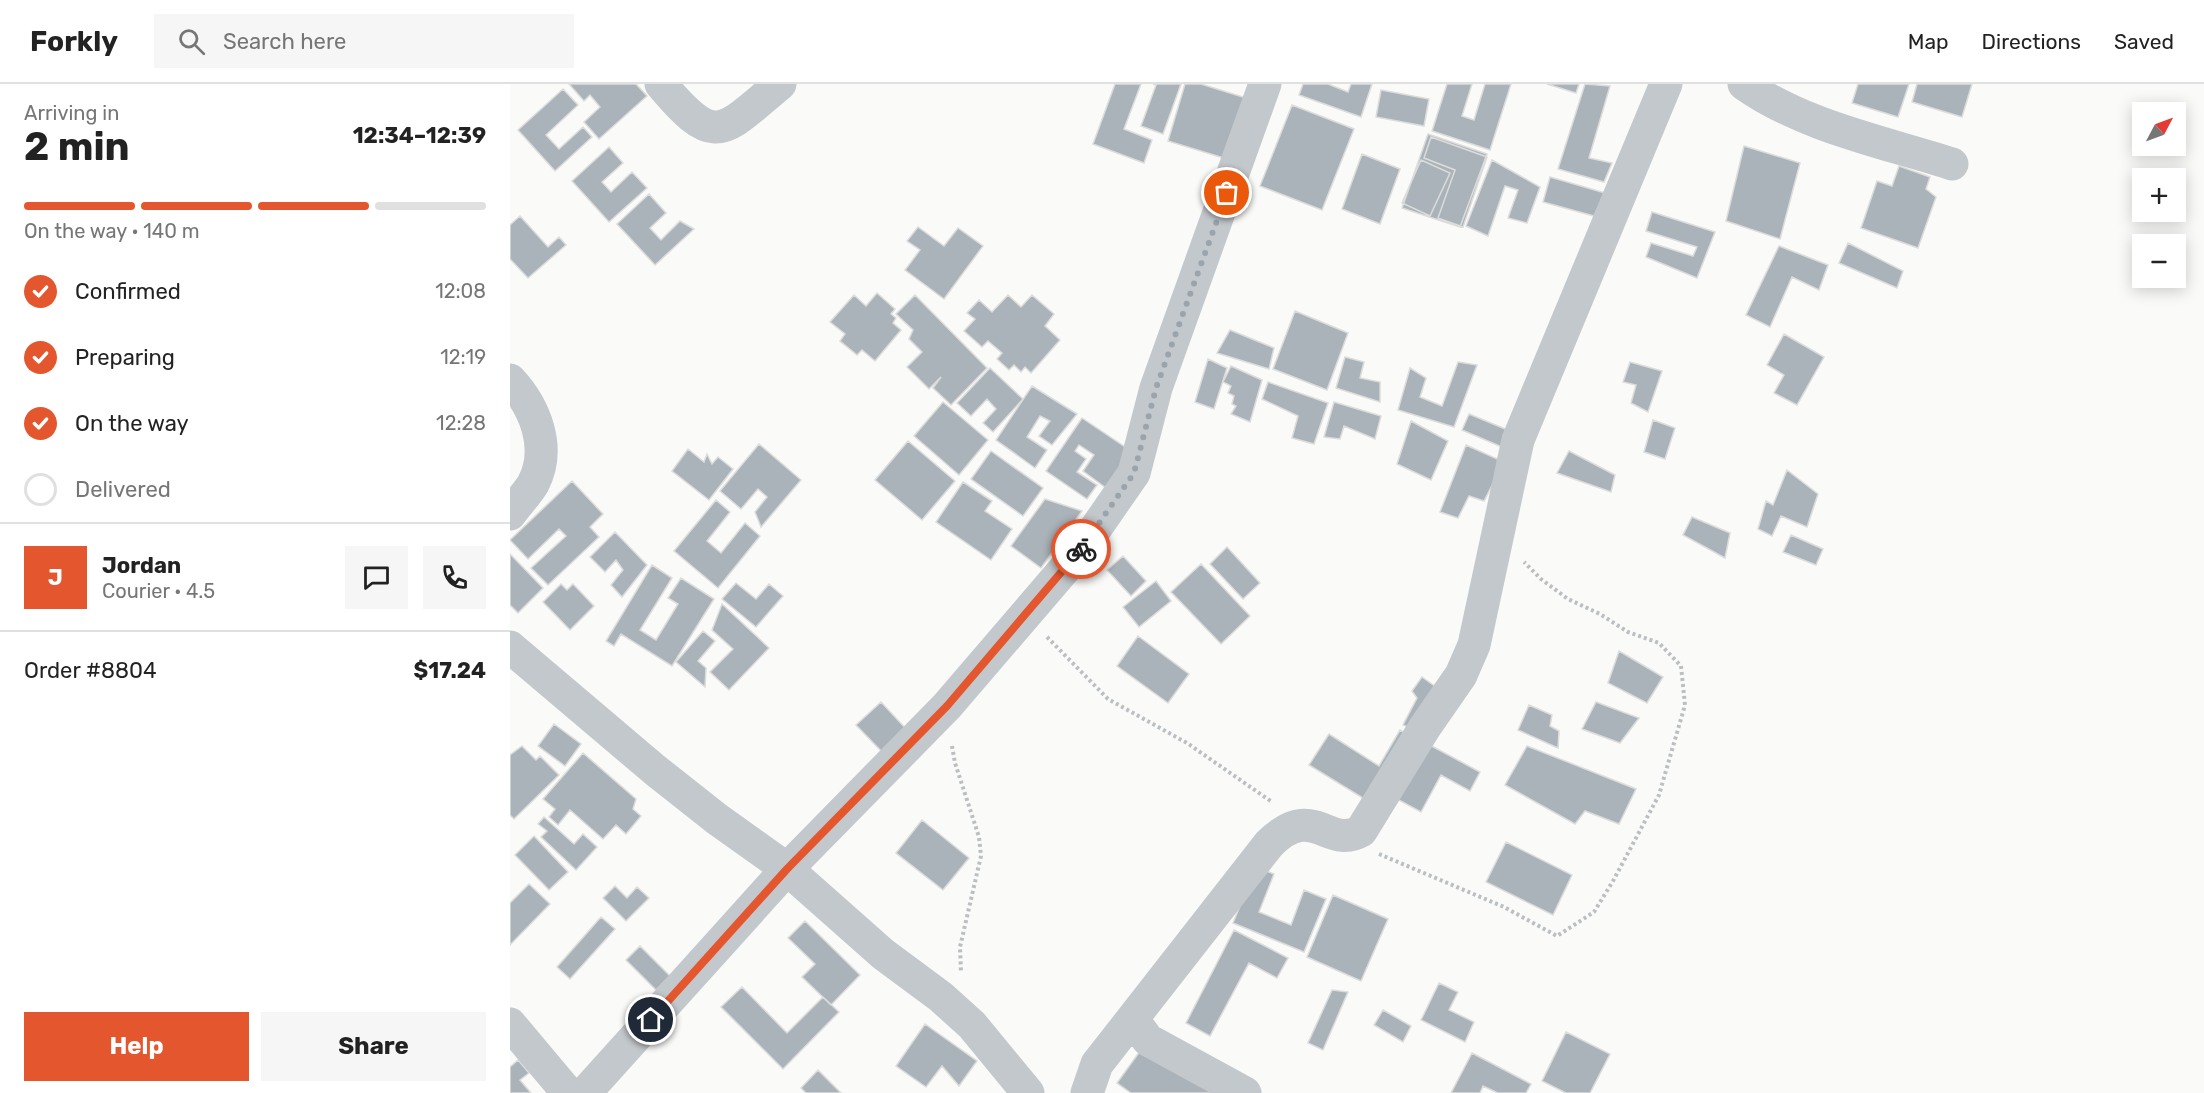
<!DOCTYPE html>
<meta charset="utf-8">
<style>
:root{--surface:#fff;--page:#f6f6f6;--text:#222;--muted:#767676;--line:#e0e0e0;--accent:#e4572e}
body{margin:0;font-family:Rubik,sans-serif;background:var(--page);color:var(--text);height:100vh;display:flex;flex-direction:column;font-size:22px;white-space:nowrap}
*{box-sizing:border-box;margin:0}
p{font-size:20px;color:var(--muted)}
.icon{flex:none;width:33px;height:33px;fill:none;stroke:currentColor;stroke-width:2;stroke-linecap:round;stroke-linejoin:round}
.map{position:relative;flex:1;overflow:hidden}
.panel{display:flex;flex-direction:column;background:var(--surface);width:510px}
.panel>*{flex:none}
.needle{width:39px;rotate:49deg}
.fabs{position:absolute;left:1622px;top:18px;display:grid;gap:12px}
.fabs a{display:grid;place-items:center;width:54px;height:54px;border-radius:0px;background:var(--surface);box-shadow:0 3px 15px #0003;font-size:30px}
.pin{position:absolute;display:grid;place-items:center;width:51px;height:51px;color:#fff;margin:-26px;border:3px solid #fff;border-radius:50%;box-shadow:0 2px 6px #0007}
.courier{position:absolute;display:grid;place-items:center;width:60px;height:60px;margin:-30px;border:4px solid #e4572e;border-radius:50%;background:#fff;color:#222;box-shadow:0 2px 8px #0007}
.overview em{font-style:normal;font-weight:700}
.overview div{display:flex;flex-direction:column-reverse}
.overview{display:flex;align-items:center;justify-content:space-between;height:102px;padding:0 24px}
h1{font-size:39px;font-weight:700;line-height:45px}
.bar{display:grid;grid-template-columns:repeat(4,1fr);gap:9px 6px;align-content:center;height:72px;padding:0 24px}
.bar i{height:8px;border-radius:4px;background:var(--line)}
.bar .on{background:var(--accent)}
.bar p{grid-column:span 4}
.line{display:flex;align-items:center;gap:15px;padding:0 24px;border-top:2px solid var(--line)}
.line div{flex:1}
.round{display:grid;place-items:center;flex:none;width:63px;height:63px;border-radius:0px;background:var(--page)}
ol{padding:0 24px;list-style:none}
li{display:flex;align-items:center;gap:18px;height:66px}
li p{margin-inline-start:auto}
li .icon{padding:6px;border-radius:50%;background:var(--accent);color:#fff;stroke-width:4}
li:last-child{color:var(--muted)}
li i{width:33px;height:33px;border:3px solid var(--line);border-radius:50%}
.primary-button{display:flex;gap:12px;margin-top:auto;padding:12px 24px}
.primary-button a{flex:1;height:69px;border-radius:0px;background:var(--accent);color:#fff;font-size:24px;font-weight:700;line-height:69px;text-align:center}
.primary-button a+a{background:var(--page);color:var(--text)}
header{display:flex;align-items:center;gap:36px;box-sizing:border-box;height:84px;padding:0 30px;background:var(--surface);border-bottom:2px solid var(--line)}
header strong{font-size:28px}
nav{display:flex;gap:33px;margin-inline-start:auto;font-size:21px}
.search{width:420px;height:54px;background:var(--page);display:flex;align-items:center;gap:15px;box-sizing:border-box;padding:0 21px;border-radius:0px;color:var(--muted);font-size:22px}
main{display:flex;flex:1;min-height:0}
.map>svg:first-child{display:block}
</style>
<header>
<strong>Forkly</strong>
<div class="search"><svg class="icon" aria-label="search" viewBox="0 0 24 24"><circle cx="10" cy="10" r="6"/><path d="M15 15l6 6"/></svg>Search here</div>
<nav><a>Map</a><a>Directions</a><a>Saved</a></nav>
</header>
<main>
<section class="panel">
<div class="overview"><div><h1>2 min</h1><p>Arriving in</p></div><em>12:34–12:39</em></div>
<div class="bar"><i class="on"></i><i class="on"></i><i class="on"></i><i></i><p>On the way · 140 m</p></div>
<ol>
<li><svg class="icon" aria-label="check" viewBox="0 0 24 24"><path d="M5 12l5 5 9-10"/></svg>Confirmed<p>12:08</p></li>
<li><svg class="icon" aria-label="check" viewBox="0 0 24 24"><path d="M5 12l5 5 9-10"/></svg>Preparing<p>12:19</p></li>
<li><svg class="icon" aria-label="check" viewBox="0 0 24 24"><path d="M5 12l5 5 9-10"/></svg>On the way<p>12:28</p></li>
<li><i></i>Delivered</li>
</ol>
<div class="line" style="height:108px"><b class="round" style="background:var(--accent);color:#fff">J</b><div><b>Jordan</b><p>Courier · 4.5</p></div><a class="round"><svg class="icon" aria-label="chat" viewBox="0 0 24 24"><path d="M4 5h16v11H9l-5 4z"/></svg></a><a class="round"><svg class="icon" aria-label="phone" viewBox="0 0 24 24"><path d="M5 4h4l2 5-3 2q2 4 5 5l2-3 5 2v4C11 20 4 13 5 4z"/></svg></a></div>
<div class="line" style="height:78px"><div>Order #8804</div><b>$17.24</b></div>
<div class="primary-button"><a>Help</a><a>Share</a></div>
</section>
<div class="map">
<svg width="1694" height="1009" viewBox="0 0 1694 1009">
<rect width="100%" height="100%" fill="#fafaf8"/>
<path fill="#aab3b9" stroke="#dcdcda" stroke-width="1.5" d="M59,0H126L137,12L89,55L74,38L90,23L80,11L74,17Z
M605,0H631L614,45L642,56L634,79L583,60Z
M643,0H671L653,50L631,42L646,1Z
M675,0H691L736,14L717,75L658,57Z
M793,0H818L838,8L841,0H862L851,33L789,11Z
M937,0H962L952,32L964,36L975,0H1001L980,66L922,47Z
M1037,0H1069L1066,9Z
M1075,0L1100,2L1079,74L1102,79L1094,98L1048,85Z
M1348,0H1399L1388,33L1342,19Z
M1407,0H1462L1452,33L1402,18Z
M53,5L68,21L36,51L49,65L73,43L82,53L45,87L8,46Z
M871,6L919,15L914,42L866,33Z
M782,21L844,45L812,126L750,102Z
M918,50L977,70L950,143L892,124Z
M921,53L977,73L953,143L928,134L945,86L914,74Z
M1234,62L1290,79L1270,155L1216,137Z
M99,63L113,79L92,98L101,108L122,88L137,104L99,138L62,97Z
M852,70L890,85L870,140L832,125Z
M911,76L940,89L920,132L892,119Z
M982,76L1030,103L1017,139L998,134L1008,106L995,102L978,152L956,142Z
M1389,82L1420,93L1416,105L1426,113L1408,164L1351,144L1367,97L1382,102Z
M1040,93L1095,109L1084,132L1033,118Z
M139,110L156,129L140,144L151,156L170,137L184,145L145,181L107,140Z
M1142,128L1205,148L1187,194L1136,173L1141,159L1183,172L1187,163L1136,147Z
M10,132L38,163L49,153L56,161L18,194L0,175V141Z
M408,143L434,162L448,144L473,162L434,215L395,186L410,166L397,157Z
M1338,159L1393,187L1387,204L1329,179Z
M1269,162L1318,181L1309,206L1282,193L1260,243L1236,231Z
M367,209L385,225L381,230L386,234L383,239L391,246L365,277L352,266L347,271L330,257L335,250L320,238L344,211L356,222Z
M405,211L477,284L441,321L423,304L431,293L419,305L397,283L412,268L399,255L403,246L386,230Z
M498,211L511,223L522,211L544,230L535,242L550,256L521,289L515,283L511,288L504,281L499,286L487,275L492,269L478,257L472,263L454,247L465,235L457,229L469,216L482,228Z
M785,227L838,249L817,306L763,285Z
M720,246L764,264L759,285L707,269Z
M1274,250L1314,273L1287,321L1264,309L1274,291L1257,281Z
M835,273L854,278L850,294L870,298V318L826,304Z
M698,275L717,284L704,325L685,318Z
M948,278L967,281L944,343L888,326L900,284L916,294L910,313L932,322Z
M1120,278L1152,287L1138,328L1121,319L1126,301L1113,298Z
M721,282L752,296L740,338L721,330L726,322L722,320L724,312L718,309L721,302L713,298Z
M480,284L513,315L483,348L473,339L486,325L477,315L461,332L447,319Z
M758,298L818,319L804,360L782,354L788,332L752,315Z
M522,302L567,330L542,361L529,352L540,337L530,332L517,353L537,366L525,384L486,356Z
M433,318L478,356L449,391L404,352Z
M824,318L871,332L865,355L834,342L830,355L814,353Z
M959,330L1005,349L999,366L952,346Z
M572,334L621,367L596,404L573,387L584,371L569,361L565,367L576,375L567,388L587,401L577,415L536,387Z
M1143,336L1165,344L1155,375L1134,368Z
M901,337L938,357L921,396L887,380Z
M398,357L445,397L412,436L365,396Z
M249,360L291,396L251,443L245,428L257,413L248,405L231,425L210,407Z
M956,361L994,378L974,417L959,412L948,434L930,428Z
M178,365L194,378L197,370L202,380L208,373L223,385L199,416L162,387Z
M481,367L533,404L513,432L461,395Z
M1059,367L1105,391L1101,408L1047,389Z
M1277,386L1308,410L1297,443L1271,432L1262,452L1248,445L1256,417L1263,421Z
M62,397L93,430L80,443L89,453L38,501L21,484L56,452L49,445L18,475L0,456Z
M453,398L482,417L475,427L502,445L481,476L426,438Z
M535,415L572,427L531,484L501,462Z
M206,416L220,428L197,457L211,469L235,439L250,452L208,504L164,467Z
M1182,433L1220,449L1215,474L1173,451Z
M105,448L137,481L112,513L101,501L113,486L106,476L95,488L80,473Z
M1281,451L1313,465L1306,481L1273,468Z
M717,463L750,499L733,515L700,480Z
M0,470L33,504L8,529L0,521Z
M613,472L636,497L621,512L597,486Z
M691,480L740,532L711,560L661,508Z
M142,481L162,494L130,546L146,556L168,520L158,514L171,494L204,515L162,582L111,550L104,562L96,557Z
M646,497L661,517L629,543L613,523Z
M226,499L246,515L259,500L273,512L246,543L212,515Z
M51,500L57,506L63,500L84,522L60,546L33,518Z
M212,520L259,564L219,606L200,588L223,565L202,546Z
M193,547L205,557L188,577L196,584L195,603L166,578Z
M628,552L679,590L658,619L607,582Z
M1109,567L1153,593L1137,619L1098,599Z
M912,593L940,613L919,652L893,641L907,614L902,607Z
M371,618L398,647L374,670L346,641Z
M1086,618L1129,634L1110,659L1072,645Z
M1019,621L1042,631L1040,642L1049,647L1048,664L1008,646Z
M44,640L71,660L55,682L28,662Z
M890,646L909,658L869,724L799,681L819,650L869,682Z
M916,659L970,688L960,707L931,691L911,728L887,715Z
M12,662L26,676L30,672L49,691L4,735L0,731V671Z
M1017,662L1126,705L1109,740L1075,727L1065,740L995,701Z
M73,669L126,715L123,725L131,732L116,750L106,741L93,755L60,726L48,741L39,733L45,725L33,715Z
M34,733L64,760L73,750L87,763L66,786L31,753L37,747L28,740Z
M412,736L459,774L433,806L386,769Z
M24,752L58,788L39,806L5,771Z
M996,758L1062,791L1043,831L976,798Z
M746,783L764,790L749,828L781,841L794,806L816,815L794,868L723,839Z
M19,800L40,820L0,861V819Z
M105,802L117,814L127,803L139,814L116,837L93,814Z
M823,811L878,835L851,897L797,873Z
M91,833L105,845L60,895L47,883Z
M295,837L350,891L321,921L292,893L305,880L278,854Z
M724,846L778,874L767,894L739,879L700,952L676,939Z
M130,862L160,892L146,906L116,876Z
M929,899L948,908L939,926L964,938L955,958L911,936Z
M232,903L277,949L313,913L329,928L273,985L211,923Z
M822,906L838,908L813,966L798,959Z
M873,926L901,942L893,958L864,941Z
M415,940L467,977L449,1002L432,982L416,1003L386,982Z
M1056,948L1100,970L1080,1009H1056L1032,997Z
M638,956L712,1009H621L607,999Z
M962,969L1021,1000L1016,1009H988L973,1002L970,1009H941Z
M8,976L19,989L10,996L21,1009H0V983Z
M308,986L331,1009H296L291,1004Z"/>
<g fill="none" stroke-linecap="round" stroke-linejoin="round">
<path stroke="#bbbfc2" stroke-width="4" stroke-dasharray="3 3" stroke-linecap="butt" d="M537,553L598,615L677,659L762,718
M442,662L445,679L469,753L471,772L450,863L451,888
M869,770L994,823L1047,852L1084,828L1103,797L1149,711L1175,621L1171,582L1149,559L1118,548L1090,530L1058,515L1031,495L1014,478"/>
<path stroke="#c3c8cc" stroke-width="33" d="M151,0C206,66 212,48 270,0
M1234,0C1293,42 1374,58 1442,80
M0,296C25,323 42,364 23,400C17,410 7,420 0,430
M0,563L145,686L207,735L277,785L373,870L431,913L462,941L518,1009
M624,937L638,956L735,1009
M0,940L58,1009
M75,1009L277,785L437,622L570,467L624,389L646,304L755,0
M577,1009L587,980L759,760C803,716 818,766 851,747L915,643L951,591L964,561L1008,356L1156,0"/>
</g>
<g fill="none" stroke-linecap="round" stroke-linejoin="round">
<path stroke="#99a4ac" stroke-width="6" stroke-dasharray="0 10.8" d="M571,465L624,389L646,304L717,109"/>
<path stroke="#e4572e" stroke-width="8" d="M141,936L277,785L437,622L571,465"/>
</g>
</svg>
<div class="fabs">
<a><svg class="needle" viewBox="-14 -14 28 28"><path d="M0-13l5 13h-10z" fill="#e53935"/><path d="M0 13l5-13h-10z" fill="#767676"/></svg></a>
<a>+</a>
<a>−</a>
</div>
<div class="pin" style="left:717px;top:109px;background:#ea580c"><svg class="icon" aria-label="bag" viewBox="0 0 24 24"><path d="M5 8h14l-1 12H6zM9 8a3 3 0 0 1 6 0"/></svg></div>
<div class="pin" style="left:141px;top:936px;background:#1f2937"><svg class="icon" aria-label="home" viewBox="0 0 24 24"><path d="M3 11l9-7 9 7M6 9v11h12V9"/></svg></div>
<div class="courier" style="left:571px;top:465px"><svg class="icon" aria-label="bike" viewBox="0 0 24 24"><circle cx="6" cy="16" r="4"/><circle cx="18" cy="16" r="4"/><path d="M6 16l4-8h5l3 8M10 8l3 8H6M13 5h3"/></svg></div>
</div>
</main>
